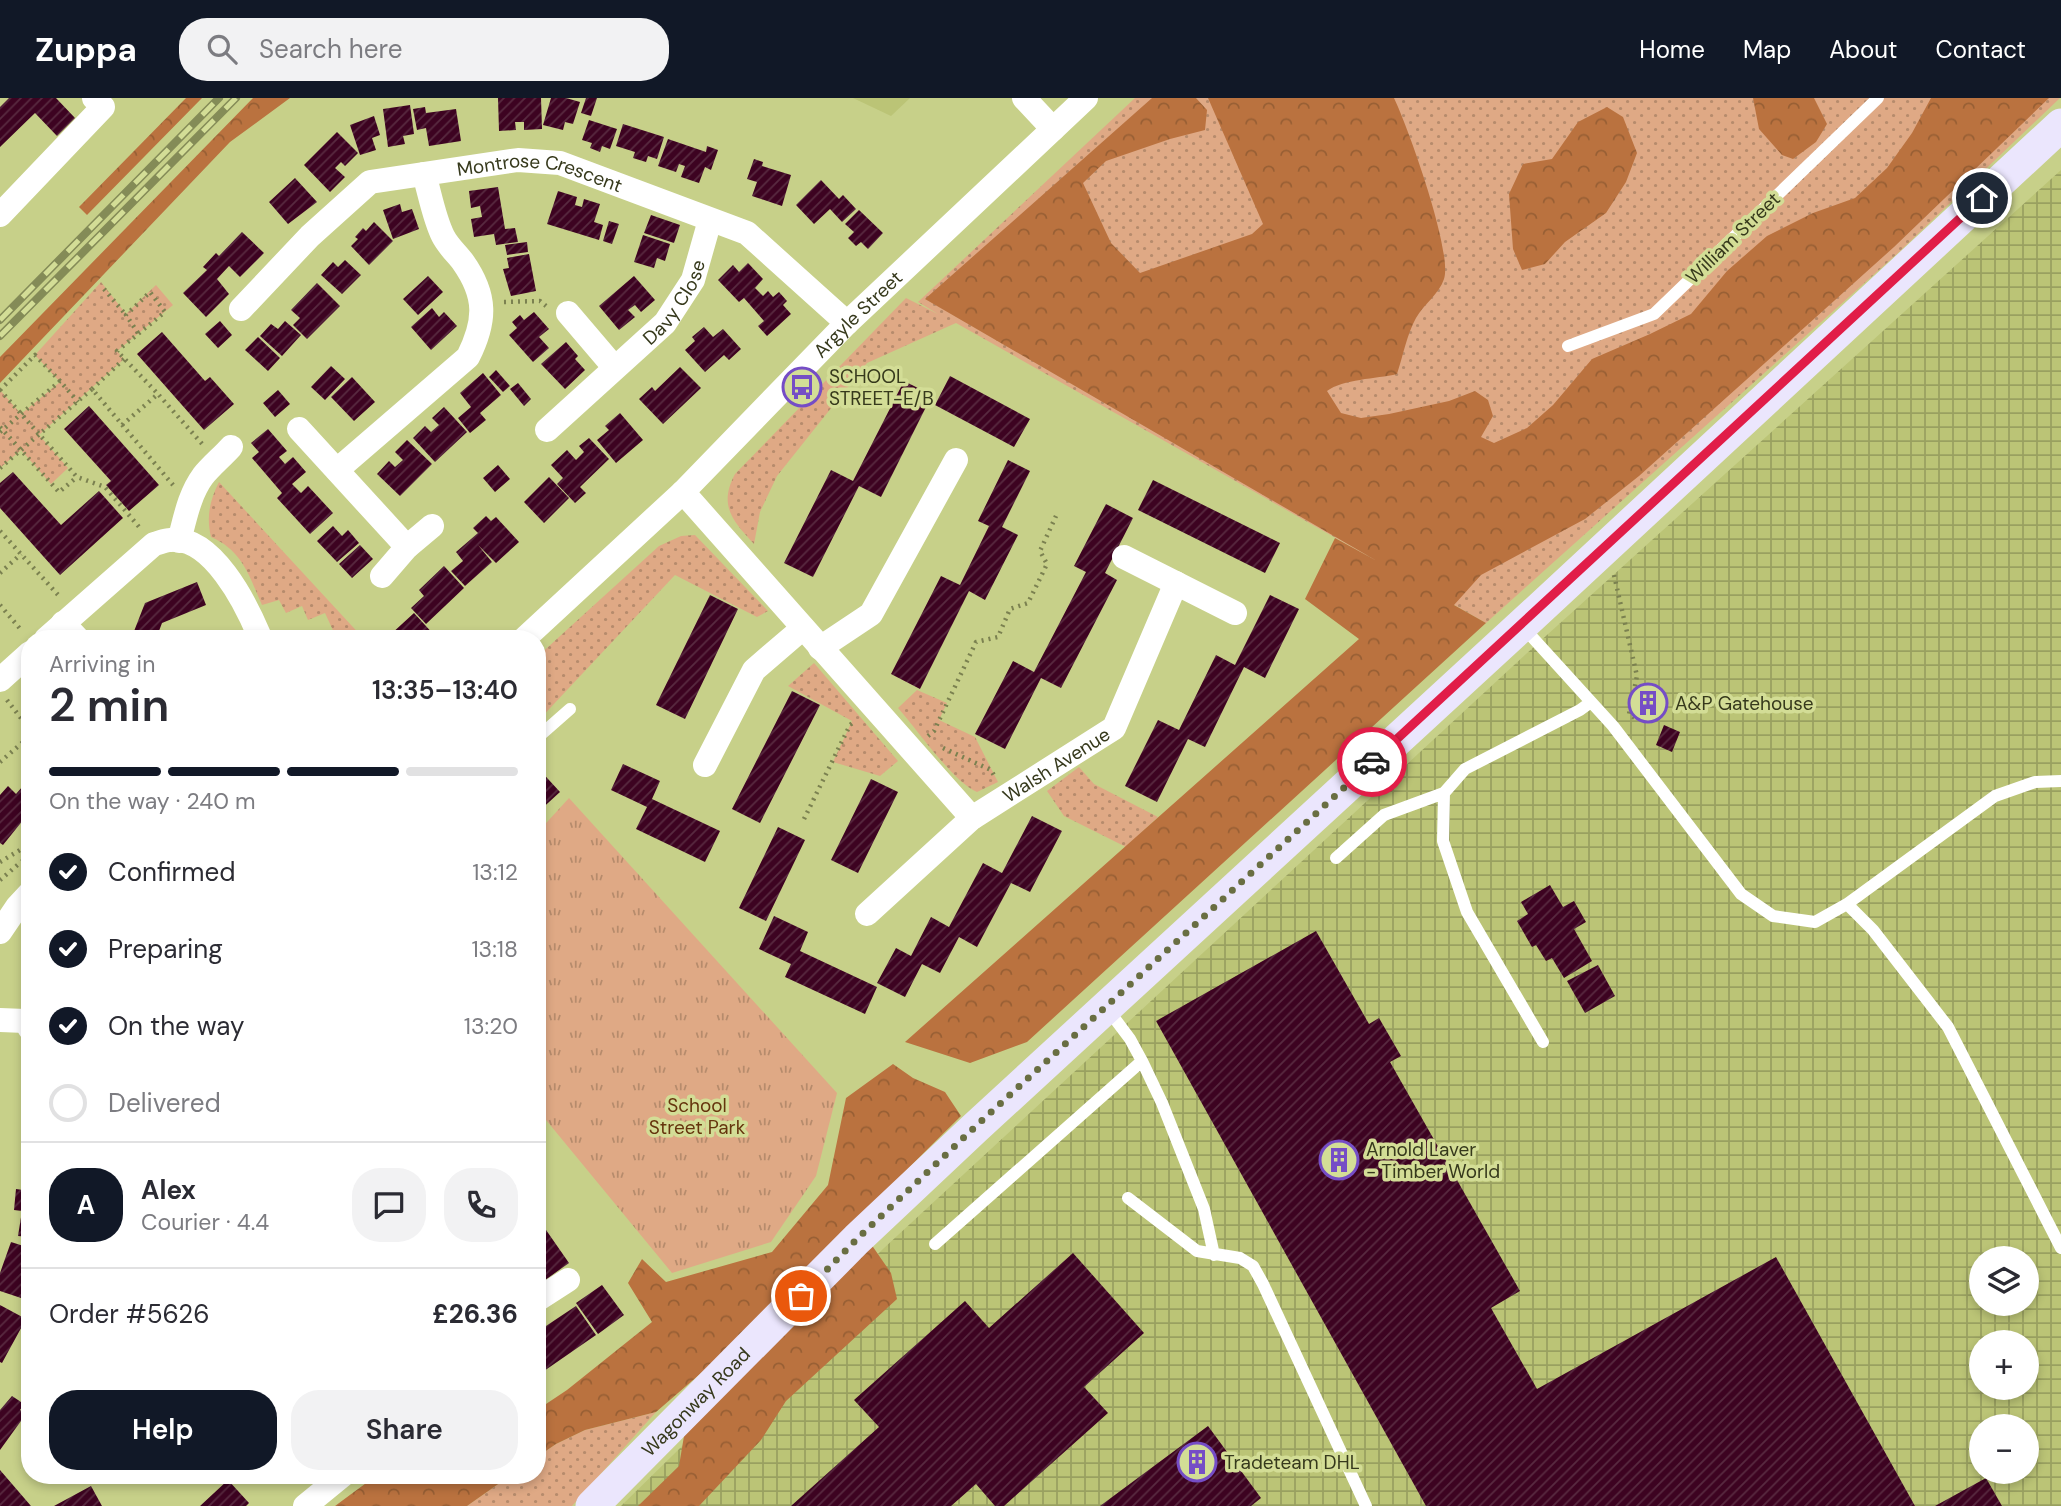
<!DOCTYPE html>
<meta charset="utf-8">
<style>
:root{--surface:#fff;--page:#f2f2f3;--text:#2b2b33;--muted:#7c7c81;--line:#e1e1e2;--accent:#111827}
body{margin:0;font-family:"DM Sans",sans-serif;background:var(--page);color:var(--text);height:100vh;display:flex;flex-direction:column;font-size:26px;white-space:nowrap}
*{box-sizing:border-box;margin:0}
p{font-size:23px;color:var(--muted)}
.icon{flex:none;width:38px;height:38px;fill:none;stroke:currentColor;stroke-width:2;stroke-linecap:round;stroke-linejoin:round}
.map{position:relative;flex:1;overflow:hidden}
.panel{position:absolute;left:21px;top:532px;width:525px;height:854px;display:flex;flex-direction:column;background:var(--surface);border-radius:28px;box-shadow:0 4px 10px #0003}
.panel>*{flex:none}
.controls{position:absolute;left:1969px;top:1148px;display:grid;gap:14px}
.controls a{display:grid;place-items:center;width:70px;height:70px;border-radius:50%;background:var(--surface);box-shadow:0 4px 10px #0003;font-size:35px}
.pin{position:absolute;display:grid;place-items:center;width:60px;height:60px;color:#fff;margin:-30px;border:4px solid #fff;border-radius:50%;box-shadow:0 2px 7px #0007}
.courier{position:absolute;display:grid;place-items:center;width:70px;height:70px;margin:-35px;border:5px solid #e11d48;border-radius:50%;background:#fff;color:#222;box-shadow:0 2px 9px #0007}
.headline em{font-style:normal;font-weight:600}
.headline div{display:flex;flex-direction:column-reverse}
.headline{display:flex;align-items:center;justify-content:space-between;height:119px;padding:0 28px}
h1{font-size:46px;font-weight:600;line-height:52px}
.bar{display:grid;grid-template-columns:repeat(4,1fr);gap:10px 7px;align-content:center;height:84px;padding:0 28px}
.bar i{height:9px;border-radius:5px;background:var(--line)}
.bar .active{background:var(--accent)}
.bar p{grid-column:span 4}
.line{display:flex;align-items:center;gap:18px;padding:0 28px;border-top:2px solid var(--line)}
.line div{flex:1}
.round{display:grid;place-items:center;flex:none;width:74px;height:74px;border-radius:28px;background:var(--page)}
ol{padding:0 28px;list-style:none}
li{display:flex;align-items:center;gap:21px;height:77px}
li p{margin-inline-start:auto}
li .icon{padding:7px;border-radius:50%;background:var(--accent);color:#fff;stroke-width:4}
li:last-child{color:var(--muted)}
li i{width:38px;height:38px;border:4px solid var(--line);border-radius:50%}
.button{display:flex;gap:14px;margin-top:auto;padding:14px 28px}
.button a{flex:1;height:80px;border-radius:28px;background:var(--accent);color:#fff;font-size:28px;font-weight:600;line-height:80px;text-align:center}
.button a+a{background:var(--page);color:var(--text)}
header{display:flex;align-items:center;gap:42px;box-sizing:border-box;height:98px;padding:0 35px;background:var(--accent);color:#fff}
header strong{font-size:33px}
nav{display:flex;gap:38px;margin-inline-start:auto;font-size:24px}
.search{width:490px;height:63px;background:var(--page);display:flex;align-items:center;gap:18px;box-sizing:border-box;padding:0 24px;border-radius:28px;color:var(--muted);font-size:26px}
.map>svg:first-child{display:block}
</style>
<header>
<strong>Zuppa</strong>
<div class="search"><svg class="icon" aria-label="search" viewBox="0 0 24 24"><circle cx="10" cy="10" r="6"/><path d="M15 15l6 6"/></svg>Search here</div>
<nav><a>Home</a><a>Map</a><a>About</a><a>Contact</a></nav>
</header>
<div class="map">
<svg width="2061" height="1408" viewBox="0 0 2061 1408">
<defs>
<pattern id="industrial-grid" width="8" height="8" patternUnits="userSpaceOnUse" patternTransform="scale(1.75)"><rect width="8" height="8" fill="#bbc476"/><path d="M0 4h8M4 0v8" fill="none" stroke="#99a060"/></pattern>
<pattern id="grass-dots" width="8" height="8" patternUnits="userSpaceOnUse" patternTransform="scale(1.75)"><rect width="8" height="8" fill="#dfa985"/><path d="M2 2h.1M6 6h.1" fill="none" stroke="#b68b6c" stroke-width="1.8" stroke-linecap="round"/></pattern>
<pattern id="forest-crowns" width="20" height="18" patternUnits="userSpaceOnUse" patternTransform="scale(1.75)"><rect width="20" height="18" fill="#ba723f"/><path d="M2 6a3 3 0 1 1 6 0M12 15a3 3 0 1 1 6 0" fill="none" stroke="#985f34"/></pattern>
<pattern id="park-tufts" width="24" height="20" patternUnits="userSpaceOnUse" patternTransform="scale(1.75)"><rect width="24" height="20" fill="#dfa985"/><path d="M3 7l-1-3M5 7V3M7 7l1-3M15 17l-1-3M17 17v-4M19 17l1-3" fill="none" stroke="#b68b6c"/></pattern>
<pattern id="building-hatch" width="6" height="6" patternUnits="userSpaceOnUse" patternTransform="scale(1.75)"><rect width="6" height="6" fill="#3d0321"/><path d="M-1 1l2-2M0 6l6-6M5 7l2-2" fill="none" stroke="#582a40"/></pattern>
</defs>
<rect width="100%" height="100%" fill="#c7d089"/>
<path fill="#bbc476" d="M853,0H910L891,18Z"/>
<path fill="url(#industrial-grid)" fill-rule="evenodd" d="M2061,72V1408H621L884,1150L1526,556ZM1981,1160H2026V1206H1981ZM1981,1244H2026V1290H1981ZM1981,1328H2026V1374H1981Z"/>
<path fill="url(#grass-dots)" d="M1135,0H2060L1899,154L1486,525L956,225L867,265L777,378L760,414L754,446C733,423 718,408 735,376L906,200L938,216L918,204Z
M101,184L126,216L156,187L173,207L117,253L124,261L39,337L68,370L51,386L21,352L0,370V334L3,332L0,329V292L21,316L60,284L35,257Z
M219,384L364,541H337L325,515L308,522L302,508L286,515L279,502L262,507C249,478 243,453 211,439C206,418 210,402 219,384Z
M695,437L768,513L757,519L675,477L537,624V559L659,448L681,438Z
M814,565L898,663L880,678L833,664L852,623L788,588Z
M917,592L947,605L939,622L975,639L998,684L977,694C953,684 917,631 898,610Z
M1079,669L1094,686L1158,719L1126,749L1064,718L1047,693Z
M656,1314L572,1408H467L511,1377H537V1359L556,1346L585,1332Z"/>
<path fill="url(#forest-crowns)" d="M186,0H202L87,117L79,109Z
M253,0H290L230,44L0,285V259Z
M1152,0H1196L1207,12L1205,32L1170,41L1106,63L1083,85L1111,145L1140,175L1252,136L1263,126L1208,0H1394C1408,29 1453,154 1444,181C1439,196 1424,206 1416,220C1407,236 1403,258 1397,276C1376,281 1343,281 1327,293L1341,315L1361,320L1389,316L1449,303L1475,293L1488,302L1493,318L1481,339L1494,345L1527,330L1553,307L1592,261L1650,236L1691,216L1727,173L1767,138L1813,115L1855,100L1887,70L1912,35L1931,0H2049L1894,149L1639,378L1585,421L1481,477L1454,507L1486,525L1027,944L970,965L905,944L1359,541L1305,501L1335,440L1377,463L925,201Z
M1753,0H1814L1827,26L1816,44L1793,61L1782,57L1759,31Z
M1607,9L1623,19L1637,55L1626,84L1606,115L1565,144L1545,166L1522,172L1513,151L1509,96L1523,66L1552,61L1578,24Z
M893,966L913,980L945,994L961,1018L707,1270L656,1314L585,1332L556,1346L537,1359V1312L567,1292L652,1224L628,1185L642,1161L666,1184L772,1154L828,1087L846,1000Z
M871,1146L891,1175L897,1201L786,1303L761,1342L699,1408H638L679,1368L684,1338Z
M377,1377H511L467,1408H335Z"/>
<path fill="url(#park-tufts)" d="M569,700L837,995L816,1078L771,1144L672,1175L537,1011V735Z"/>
<path fill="url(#building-hatch)" d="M9,0H56L75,20L57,38L35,15L0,49V9Z
M498,0H541L542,31L524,32V24H515L516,32L499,33Z
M551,0H566L580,4L573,26L565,24L563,32L543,27Z
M586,0H597L591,18L581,15Z
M410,7L414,36L403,38L405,46L388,49L383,11Z
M425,9L426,15L456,11L461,43L429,48L426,30L417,32L413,11Z
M374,18L380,37L372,40L376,52L360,57L350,27Z
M589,22L617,31L610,51L602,48L600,54L590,50L592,45L582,42Z
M623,26L664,39L657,61L648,58L646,64L633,60L635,54L616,48Z
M337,34L358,55L345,68L341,64L335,70L345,79L330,94L304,67Z
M668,41L706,54L707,48L718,52L711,72L705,69L699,85L681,79L685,68L679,66L676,74L658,68Z
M754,61L763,64L762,68L791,77L782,108L752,98L757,84L747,81Z
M295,80L317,104L288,126L269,104Z
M821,82L839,101L843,97L856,111L842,124L830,111L814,126L796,107Z
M498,89L505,131L515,130L518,144L496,147L494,136L474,139L471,121L482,119L480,108L471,110L469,93Z
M558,93L577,99L575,107L582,109L584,101L600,106L594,124L603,127L599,142L547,126Z
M400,106L402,114L412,111L419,131L393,141L383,112Z
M859,112L883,135L868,151L861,144L856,148L848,140L854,134L845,126Z
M651,117L680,127L674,145L644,135Z
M609,123L619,126L612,146L603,143Z
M374,124L393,143L369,167L351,148L358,141L355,139L363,130L366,133Z
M242,134L264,155L240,179L229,168L217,181L229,196L206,219L183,195L207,172L203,169L216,155L219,158Z
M643,137L670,146L665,163L657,160L654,170L634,164Z
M527,144L528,154L507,157L505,147Z
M529,156L536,193L511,198L503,171L509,170L507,160Z
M345,162L361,177L342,196L321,177L333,164L338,169Z
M748,165L763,181L755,190L763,198L768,193L773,199L779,194L787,203L783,207L791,216L767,238L758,228L764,223L744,200L739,204L718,182L733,167L739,174Z
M428,178L443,194L418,217L403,201Z
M634,178L655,202L641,214L635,207L628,212L635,219L619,232L599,208Z
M317,185L340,208L307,241L293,227L300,220L291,212Z
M432,210L439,219L444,214L457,228L431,252L411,229Z
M534,214L549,231L539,239L549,250L533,264L509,237L517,230L512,224L520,217L524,222Z
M220,223L232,237L218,250L205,236Z
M285,223L301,237L282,258L260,238L271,226L278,231Z
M704,229L713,239L723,231L741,251L729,262L724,257L705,274L685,252L695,243L692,239Z
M162,234L205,283L210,279L234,306L204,332L137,256Z
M258,239L280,260L268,273L245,252Z
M566,244L578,258L575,261L585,272L565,291L541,266Z
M331,268L345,281L325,302L311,289Z
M680,269L701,290L663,326L639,301L652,289L655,293Z
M496,272L510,288L503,294L489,279Z
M483,275L501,297L480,315L486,322L470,335L458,320L471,309L460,295Z
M950,278L1030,321L1014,349L935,307Z
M352,279L375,304L354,323L331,299Z
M904,283L932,297L881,399L859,388L813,479L784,465L831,372L853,383Z
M518,285L531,301L524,308L510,291Z
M278,292L290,306L275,319L263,305Z
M89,308L159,387L129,413L106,387L111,383L64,331Z
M444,309L467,334L435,364L413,340L425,328L431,334L439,327L432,320Z
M620,315L643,342L616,365L597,342L609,332L605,328Z
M268,331L287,353L279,359L285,366L293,359L306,374L292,386L301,395L308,388L333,415L310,436L277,400L282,395L252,360L259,354L251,345Z
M589,340L609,361L580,389L586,395L575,405L557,386L563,380L551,367L567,352L576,362L584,354L579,348Z
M407,342L432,366L400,398L377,376L389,363L395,369L403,362L395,354Z
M1008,362L1030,373L1002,429L1018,437L985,502L969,493L920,591L891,576L941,478L960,487L989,428L978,423Z
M498,367L510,381L495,394L483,380Z
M13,374L61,427L99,393L123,420L60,477L0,410V385Z
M549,379L569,400L544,425L524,404Z
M1153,382L1280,445L1265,475L1138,412Z
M1106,406L1133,420L1105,475L1117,482L1061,590L1041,580L1005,651L975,636L1013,563L1034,574L1086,474L1074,468Z
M486,418L491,423L496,419L519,444L496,465L478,447L492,464L465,488L451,473L463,463L456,454L478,435L473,430Z
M333,428L342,438L348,432L359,445L337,464L317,443Z
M360,447L373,461L352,480L339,466Z
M444,468L464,490L426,526L411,510L424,498L419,492Z
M197,484L206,507L162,525L156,541H131L145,505Z
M710,497L738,511L685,621L656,607Z
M1270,497L1299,511L1265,580L1244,569L1205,649L1188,641L1157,704L1125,688L1158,622L1179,632L1216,557L1235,567Z
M414,515L436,539L435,541H382L388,535L390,537Z
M1642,588L1666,600L1656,622L1631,610Z
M792,593L820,607L760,725L732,711Z
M1664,627L1680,634L1672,654L1656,647Z
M623,666L660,683L652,701L720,733L705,764L636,731L647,709L611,692Z
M537,669L560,694L537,715Z
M30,680V717L28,716L3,747L0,745V697L8,688L16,696Z
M871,681L898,694L858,775L831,762Z
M1032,718L1062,733L1030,794L1011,785L977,849L959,839L940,875L922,866L905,899L877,885L896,850L911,858L931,819L949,829L983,765L1002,775Z
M778,729L805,742L766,823L739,810Z
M1550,787L1563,809L1574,803L1586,824L1574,831L1592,863L1564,880L1552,860L1546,863L1536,847L1532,849L1517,823L1528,816L1521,804Z
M774,818L808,834L800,853L877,889L865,916L785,879L791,866L759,851Z
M1316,833L1369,926L1379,920L1401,958L1390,964L1520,1193L1491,1210L1537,1291L1776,1159L1915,1408H1426L1156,923Z
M1598,867L1615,898L1585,915L1567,883Z
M16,1091L30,1093V1139L18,1138L22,1113L14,1112Z
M537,1119L569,1165L541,1185L537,1180Z
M11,1144L30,1150V1185L24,1201L0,1193V1175Z
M1073,1155L1144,1235L1084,1289L1108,1315L1004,1408H995L976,1386L951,1408H791L879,1329L854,1302L965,1203L989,1230Z
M602,1187L624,1217L598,1236L576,1205Z
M0,1207L26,1221L2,1265L0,1264Z
M576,1208L596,1237L544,1273L537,1263V1234Z
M12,1298L24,1306L20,1312L26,1316L0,1352V1312Z
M1208,1328L1261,1400L1251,1408H1100Z
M0,1372L31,1408H0Z
M1986,1380L2002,1408H1935Z
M228,1382L249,1405L246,1408H200Z
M91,1388L102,1408H54Z"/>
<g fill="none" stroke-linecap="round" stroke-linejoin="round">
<path stroke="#7b8150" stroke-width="4.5" stroke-dasharray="2 5" stroke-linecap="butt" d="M104,191L126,217
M504,204L540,203L546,208
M138,235L126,217L150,194L165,214L117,253L158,296
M92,291L124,261
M0,292L77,379L105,389L140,430
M0,292L35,257L60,283
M122,327L158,296L203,347
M0,329L59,394L77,379
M0,334L60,283L78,304
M0,370L92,291L173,387
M0,433L60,499
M0,475L21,456
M1614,477L1637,578L1629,616L1636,621L1639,614
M0,507L22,533
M7,602L30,632
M928,638L934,633L976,544L998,539L1010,511L1028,505L1047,466L1040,453L1056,418
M943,650L991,672L995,679
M0,664L30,638
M804,721L850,627L855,623
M0,764L30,746
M0,782L21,764L30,759"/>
<path stroke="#fff" stroke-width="12" d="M1568,248L1654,216L1878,0
M1522,528L1613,628L1741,796L1773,818L1815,824L1847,806L1995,698L2035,684L2061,683
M537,640L570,611
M1336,760L1384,717L1444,695
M1847,806L1873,832L1948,929L2061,1150
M1543,944L1467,814L1443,743L1444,695L1465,671L1580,612L1591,604
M1142,963L1162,1005L1204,1111L1214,1157
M1128,1100L1197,1153L1240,1160L1253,1168L1263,1186L1366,1408
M935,1146L1142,963L1130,941L1106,909"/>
<g stroke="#fff" stroke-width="24">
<path d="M1024,0L1053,31"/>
<path d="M0,117L103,9L94,0"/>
<path id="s1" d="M241,211L310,138L370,84L518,62L560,65L747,135L847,225"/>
<path d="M568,215L614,269"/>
<path d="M299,331L407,449"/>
<path id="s2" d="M547,332L665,225L693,182L710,122"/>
<path d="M337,372L468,259C486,223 487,198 463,164C457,156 448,148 443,138C434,120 430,96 424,76"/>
<path d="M683,394L972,720"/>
<path d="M179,443C185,421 189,397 203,378C211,368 222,359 231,349"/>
<path d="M1124,459L1235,515"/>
<path d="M382,478L407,449L432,428"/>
<path d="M63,525L78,541"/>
<path d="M46,541L154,446C159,445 165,442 170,442C212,437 246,506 259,537"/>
<path id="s3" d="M524,541L683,394L847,225L1086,0"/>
<path d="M820,550L871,516L956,362"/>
<path d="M0,582L30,555"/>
<path d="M705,667L754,572L803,530"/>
<path id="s4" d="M867,816L972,720L1114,630L1176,485"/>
<path d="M0,834L17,809L30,795"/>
<path d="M0,922L25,923L30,931"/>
<path d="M537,1202L568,1182"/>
<path d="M305,1408L343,1377"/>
</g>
<path stroke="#ebe6fd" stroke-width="33" id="s5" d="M592,1408L857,1141L976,1029L1522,527L2061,27"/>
<defs>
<path id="rail" d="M0,222L219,0
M0,238L236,0"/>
</defs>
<use href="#rail" stroke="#848b57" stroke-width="8"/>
<use href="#rail" stroke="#d3dd96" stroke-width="5" stroke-dasharray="16" stroke-linecap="butt"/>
</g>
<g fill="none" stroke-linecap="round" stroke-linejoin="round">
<path stroke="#696e42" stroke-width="7" stroke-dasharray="0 12.6" d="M801,1198L858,1140L976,1028L1372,664"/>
<path stroke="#e11d48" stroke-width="9" d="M1372,664L1982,100"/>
</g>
<defs>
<symbol id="bus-ring" viewBox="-11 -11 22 22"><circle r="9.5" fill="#d3dd96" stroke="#754dc6" stroke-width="1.5"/><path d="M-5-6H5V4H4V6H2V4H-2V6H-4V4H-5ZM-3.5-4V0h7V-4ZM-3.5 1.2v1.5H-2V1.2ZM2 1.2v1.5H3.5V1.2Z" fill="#754dc6"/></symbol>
<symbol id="building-ring" viewBox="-11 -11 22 22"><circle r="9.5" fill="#d3dd96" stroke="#754dc6" stroke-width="1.5"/><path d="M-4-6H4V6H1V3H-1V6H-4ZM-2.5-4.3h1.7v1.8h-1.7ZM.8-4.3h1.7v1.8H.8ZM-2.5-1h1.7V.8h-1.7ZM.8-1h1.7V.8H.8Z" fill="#754dc6"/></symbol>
</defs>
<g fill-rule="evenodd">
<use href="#bus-ring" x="780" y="267" width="44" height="44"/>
<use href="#building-ring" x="1626" y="583" width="44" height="44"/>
<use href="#building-ring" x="1317" y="1040" width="44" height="44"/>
<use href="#building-ring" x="1175" y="1342" width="44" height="44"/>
</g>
<g text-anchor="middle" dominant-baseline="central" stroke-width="7" stroke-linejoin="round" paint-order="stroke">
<g font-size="19" fill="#36391c" stroke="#d3dd96">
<text stroke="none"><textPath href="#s1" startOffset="354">Montrose Crescent</textPath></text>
<text transform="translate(1733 140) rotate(-44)">William Street</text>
<text stroke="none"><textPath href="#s2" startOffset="182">Davy Close</textPath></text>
<text stroke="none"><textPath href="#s3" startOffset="466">Argyle Street</textPath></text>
<text stroke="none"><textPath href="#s4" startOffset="242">Walsh Avenue</textPath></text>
<text stroke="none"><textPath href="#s5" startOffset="147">Wagonway Road</textPath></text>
</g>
<g font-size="19" fill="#36391c" stroke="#d3dd96" text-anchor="start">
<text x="829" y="278">SCHOOL<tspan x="829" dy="22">STREET-E/B</tspan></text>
<text x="1675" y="605">A&amp;P Gatehouse</text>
<text x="1366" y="1051">Arnold Laver<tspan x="1366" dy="22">- Timber World</tspan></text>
<text x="1224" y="1364">Tradeteam DHL</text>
</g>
<g font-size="19" fill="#65340d" stroke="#d3dd96">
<text x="697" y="1007">School<tspan x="697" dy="22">Street Park</tspan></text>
</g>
</g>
</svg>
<div class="controls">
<a><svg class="icon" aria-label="layers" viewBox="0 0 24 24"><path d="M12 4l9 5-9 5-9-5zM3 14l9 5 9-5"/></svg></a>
<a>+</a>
<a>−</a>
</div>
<div class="pin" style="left:801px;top:1198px;background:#ea580c"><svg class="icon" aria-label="bag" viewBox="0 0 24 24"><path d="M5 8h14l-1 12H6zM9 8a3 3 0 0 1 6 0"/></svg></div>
<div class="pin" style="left:1982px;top:100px;background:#1f2937"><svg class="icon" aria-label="home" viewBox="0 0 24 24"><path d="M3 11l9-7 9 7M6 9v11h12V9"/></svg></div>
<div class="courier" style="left:1372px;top:664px"><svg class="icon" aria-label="car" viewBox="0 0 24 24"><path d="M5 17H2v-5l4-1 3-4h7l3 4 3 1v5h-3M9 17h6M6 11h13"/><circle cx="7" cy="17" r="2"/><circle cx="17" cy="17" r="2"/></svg></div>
<section class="panel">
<div class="headline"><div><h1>2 min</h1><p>Arriving in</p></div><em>13:35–13:40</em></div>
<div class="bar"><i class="active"></i><i class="active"></i><i class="active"></i><i></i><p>On the way · 240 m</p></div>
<ol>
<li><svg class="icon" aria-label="check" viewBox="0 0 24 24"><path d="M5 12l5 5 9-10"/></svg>Confirmed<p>13:12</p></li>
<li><svg class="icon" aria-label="check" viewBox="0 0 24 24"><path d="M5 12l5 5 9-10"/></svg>Preparing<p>13:18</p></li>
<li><svg class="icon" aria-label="check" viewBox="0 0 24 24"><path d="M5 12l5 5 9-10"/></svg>On the way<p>13:20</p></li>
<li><i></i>Delivered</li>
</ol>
<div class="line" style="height:126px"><b class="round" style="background:var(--accent);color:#fff">A</b><div><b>Alex</b><p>Courier · 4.4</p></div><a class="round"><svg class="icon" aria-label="chat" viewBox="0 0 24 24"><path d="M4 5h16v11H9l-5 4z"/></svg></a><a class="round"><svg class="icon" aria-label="phone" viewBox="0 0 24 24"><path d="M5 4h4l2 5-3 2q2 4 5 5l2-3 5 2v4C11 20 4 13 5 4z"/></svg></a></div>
<div class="line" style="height:91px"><div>Order #5626</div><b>£26.36</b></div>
<div class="button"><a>Help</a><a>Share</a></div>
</section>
</div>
